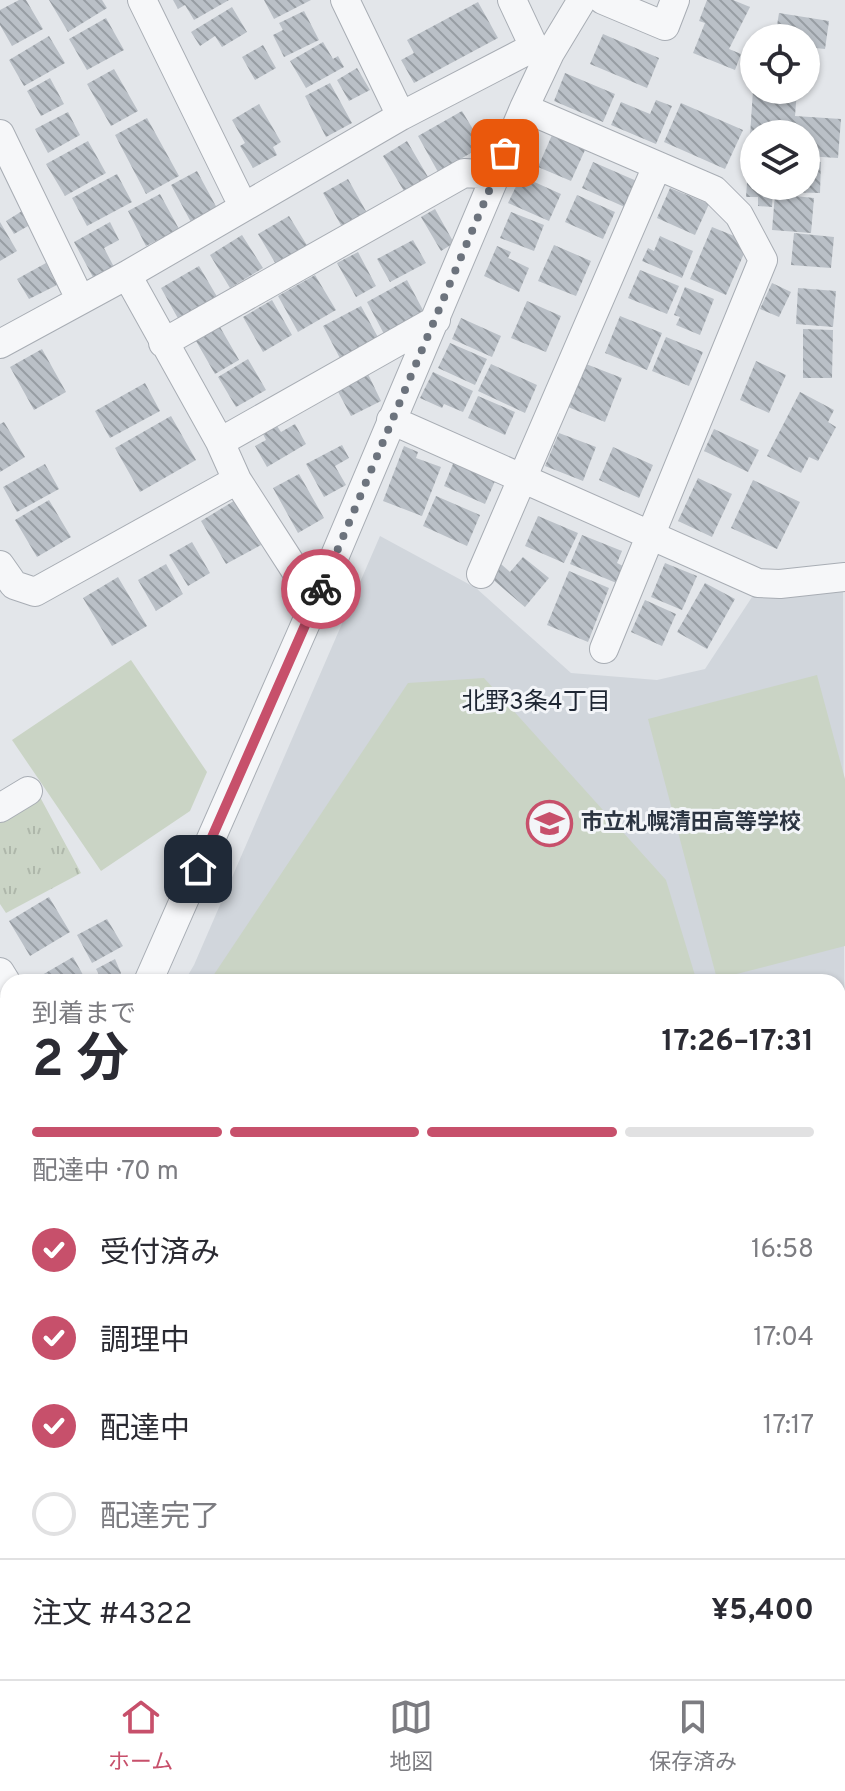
<!DOCTYPE html>
<html lang="ja">
<meta charset="utf-8">
<style>
:root{--surface:#fff;--page:#f7f7f7;--text:#2b2b33;--muted:#7c7c81;--line:#e1e1e2;--accent:#c7506b}
body{margin:0;font-family:Overpass,"Noto Sans JP",sans-serif;background:var(--page);color:var(--text);height:100vh;display:flex;flex-direction:column;font-size:30px;white-space:nowrap}
*{box-sizing:border-box;margin:0}
p{font-size:26px;color:var(--muted)}
.icon{flex:none;width:44px;height:44px;fill:none;stroke:currentColor;stroke-width:2;stroke-linecap:round;stroke-linejoin:round}
.map{position:relative;flex:1;overflow:hidden}
.panel{position:absolute;left:0px;top:974px;width:846px;height:706px;display:flex;flex-direction:column;background:var(--surface);border-radius:24px 24px 0 0;box-shadow:0 2px 6px #0004}
.panel>*{flex:none}
.controls{position:absolute;left:740px;top:24px;display:grid;gap:16px}
.controls a{display:grid;place-items:center;width:80px;height:80px;border-radius:50%;background:var(--surface);box-shadow:0 2px 6px #0004;font-size:40px}
.pin{position:absolute;display:grid;place-items:center;width:68px;height:68px;color:#fff;margin:-34px;border-radius:16px;box-shadow:0 4px 12px #0006}
.courier{position:absolute;display:grid;place-items:center;width:80px;height:80px;margin:-40px;border:6px solid #c7506b;border-radius:50%;background:#fff;color:#222;box-shadow:0 2px 10px #0007}
.overview em{font-style:normal;font-weight:700}
.overview div{display:flex;flex-direction:column-reverse}
.overview{display:flex;align-items:center;justify-content:space-between;height:136px;padding:0 32px}
h1{font-size:52px;font-weight:700;line-height:60px}
.bar{display:grid;grid-template-columns:repeat(4,1fr);gap:12px 8px;align-content:center;height:96px;padding:0 32px}
.bar i{height:10px;border-radius:6px;background:var(--line)}
.bar .current{background:var(--accent)}
.bar p{grid-column:span 4}
.line{display:flex;align-items:center;gap:20px;padding:0 32px;border-top:2px solid var(--line)}
.line div{flex:1}
ol{padding:0 32px;list-style:none}
li{display:flex;align-items:center;gap:24px;height:88px}
li p{margin-inline-start:auto}
li .icon{padding:8px;border-radius:50%;background:var(--accent);color:#fff;stroke-width:4}
li:last-child{color:var(--muted)}
li i{width:44px;height:44px;border:4px solid var(--line);border-radius:50%}
.menu{display:flex;justify-content:space-around;align-items:center;height:112px;border-top:2px solid var(--line);background:var(--surface);font-size:22px;color:var(--muted)}
.menu a{display:grid;justify-items:center;gap:4px}
.menu .current{color:var(--accent)}
.map>svg:first-child{display:block}
</style>
<div class="map">
<svg width="845" height="1679" viewBox="0 0 845 1679">
<defs>
<pattern id="park-tufts" width="24" height="20" patternUnits="userSpaceOnUse" patternTransform="scale(2)"><rect width="24" height="20" fill="#cad4c5"/><path d="M3 7l-1-3M5 7V3M7 7l1-3M15 17l-1-3M17 17v-4M19 17l1-3" fill="none" stroke="#aeb7aa"/></pattern>
<pattern id="building-back-hatch" width="6" height="6" patternUnits="userSpaceOnUse" patternTransform="scale(2)"><rect width="6" height="6" fill="#bac0c7"/><path d="M-1 5l2 2M0 0l6 6M5-1l2 2" fill="none" stroke="#979da3"/></pattern>
</defs>
<rect width="100%" height="100%" fill="#e3e6ea"/>
<path fill="#d1d6dc" d="M380,536L476,588L571,673L657,680L705,669L752,597L843,588L845,1314L838,1319V982H184L194,965Z
M8,1275V1672H320L311,1679H0V1285Z"/>
<path fill="url(#park-tufts)" d="M40,797L81,873L6,913L0,904V823Z
M845,1382V1679H423L433,1672H838V1387Z"/>
<path fill="#cad4c5" d="M131,660L207,772L190,811L101,871L12,740Z
M817,675L845,779V946L717,979L648,719Z
M484,678L666,880L697,982H209L408,683Z"/>
<g fill="none" stroke-linecap="round" stroke-linejoin="round">
<path stroke="#a0b7c8" stroke-width="50" d="M838,1569L845,1564
M676,1679L686,1672"/>
</g>
<path fill="url(#building-back-hatch)" d="M19,0H26L43,29L12,46L0,25V10Z
M49,0H102L107,8L68,32Z
M173,0H229L194,20L185,5L178,9Z
M264,0H311L274,19Z
M707,0H733L750,7L729,49L741,54L735,70L693,53L705,23L699,21Z
M478,2L498,38L414,83L401,60L414,53L407,40Z
M232,7L247,32L222,47L215,36L200,46L191,32Z
M304,11L319,40L284,57L273,35L283,30L279,23Z
M779,13L829,21L825,49L806,47V38H775Z
M106,18L124,50L87,70L69,39Z
M603,34L659,58L647,88L590,64Z
M49,36L65,63L24,86L9,60Z
M323,42L333,59L338,56L344,67L306,88L290,61Z
M263,45L276,68L255,80L242,57Z
M357,68L370,90L349,101L337,80Z
M114,69L138,111L111,126L87,84Z
M565,73L615,94L603,122L554,101Z
M50,78L64,104L41,116L27,91Z
M330,83L352,123L326,137L305,96Z
M753,90H797L795,116L841,119L838,158L806,156V134H754V152L749,151Z
M656,100L672,106L656,144L611,125L621,102L650,114Z
M681,103L743,130L725,169L664,142Z
M259,104L281,142L273,147L277,155L253,168L240,146L245,143L232,120Z
M462,111L483,146L438,172L418,136Z
M68,112L80,135L48,153L35,129Z
M147,118L179,176L146,194L115,135Z
M552,135L585,150L571,181L538,167Z
M88,141L106,173L65,196L46,164Z
M407,141L428,177L404,191L383,156Z
M749,155L754,156V186H773L772,207L758,206V197H746Z
M806,161L821,162L820,193L780,192V186H806Z
M593,162L639,182L627,208L582,188Z
M197,171L218,210L192,224L171,185Z
M117,174L132,202L87,226L72,198Z
M521,176L561,194L549,221L508,203Z
M348,179L367,213L342,227L323,193Z
M670,188L709,204L695,235L657,218Z
M160,194L179,229L146,246L128,211Z
M775,194L814,198L811,233L772,230Z
M577,195L615,212L603,239L565,222Z
M27,208L35,222L14,234L6,221Z
M435,209L454,243L441,251L421,217Z
M511,212L544,225L534,251L500,238Z
M289,216L308,247L277,266L258,234Z
M0,222L17,251L0,261Z
M110,222L119,240L104,248L114,267L94,279L74,242Z
M712,227L749,242L726,295L690,279Z
M794,233L834,237L831,268L791,265Z
M242,235L263,268L230,288L210,255Z
M660,236L693,251L682,278L642,261L648,248L654,251Z
M413,240L426,263L390,282L377,259Z
M554,245L591,261L576,296L538,281Z
M497,246L511,252L508,258L529,268L519,292L484,276Z
M358,252L376,286L356,297L337,263Z
M46,263L57,285L29,299L17,279Z
M199,266L219,300L180,322L161,288Z
M640,270L679,286L667,314L628,298Z
M315,275L336,310L298,332L278,296Z
M407,280L424,312L384,334L367,302Z
M772,283L791,292L779,317L760,309Z
M685,287L714,299L700,335L676,325L680,317L674,315Z
M798,288L836,291L833,327L796,324Z
M272,300L292,335L263,352L243,317Z
M527,301L561,316L546,352L511,338Z
M361,306L380,341L342,362L323,326Z
M620,316L662,333L647,370L605,353Z
M461,318L501,336L492,357L452,339Z
M220,327L239,360L215,374L196,341Z
M803,329L833,330L832,378H803Z
M666,337L703,352L689,386L652,371Z
M450,343L487,359L475,385L438,368Z
M42,349L66,392L34,410L10,367Z
M248,359L266,390L236,407L218,377Z
M756,361L786,375L769,413L740,400Z
M491,364L537,385L525,413L478,391Z
M586,364L622,378L605,422L568,407Z
M367,372L381,401L351,416L336,388Z
M433,372L473,391L463,412L444,404L442,408L420,398Z
M145,383L160,411L110,438L95,411Z
M800,392L834,410L828,422L836,427L818,461L809,457L801,473L767,456Z
M478,396L515,412L505,435L468,418Z
M171,416L196,460L140,492L115,448Z
M4,422L25,457L0,472V424Z
M295,424L306,444L267,467L255,446L266,440L263,434L277,426L281,432Z
M714,429L759,450L748,472L704,451Z
M559,433L596,447L583,481L545,466Z
M342,445L349,458L335,466L346,485L324,497L306,464Z
M404,446L418,452L416,458L441,467L422,516L383,501Z
M613,447L653,465L639,498L599,480Z
M457,454L499,472L485,504L444,486Z
M45,464L59,489L17,512L3,487Z
M299,474L324,518L298,533L273,488Z
M698,478L732,494L712,537L678,521Z
M753,480L800,502L777,549L731,528Z
M436,496L480,515L467,546L423,526Z
M237,499L261,545L226,564L201,521Z
M49,500L71,537L37,557L15,520Z
M538,516L578,533L564,563L525,546Z
M582,535L622,551L617,563L625,567L619,584L570,564Z
M192,542L210,573L188,586L169,555Z
M523,557L549,578L525,607L490,577L501,564L510,572Z
M665,563L697,576L682,610L651,597Z
M166,564L183,594L156,611L138,580Z
M569,571L609,588L588,642L547,625Z
M118,577L147,626L112,646L83,598Z
M705,583L735,599L707,649L677,632Z
M645,600L676,614L662,646L631,632Z
M49,897L70,932L30,956L9,921Z
M107,919L123,946L92,963L77,935Z
M73,957L87,982H47L42,975Z
M115,959L121,973L115,982H103L96,969Z
M0,1026L8,1039V1052L0,1057Z
M8,1059V1102L0,1090V1064Z
M8,1309V1371L3,1377L0,1375V1320Z
M8,1419V1672H203L184,1679H0V1422Z"/>
<g fill="none" stroke-linecap="round" stroke-linejoin="round">
<defs>
<path id="street" d="M142,0L243,206
M345,0L401,116
M512,0L534,47
M603,0L665,26L675,0
M524,108L714,190L739,215L763,260L604,649
M0,134L80,299
M127,275L220,442L237,480L299,576L320,591
M163,343L464,173L496,175
M0,344L127,275L401,116L534,47L550,53
M391,420L758,583L780,584L845,577
M220,442L436,320
M0,565L14,585L35,592L237,480
M481,574L657,166
M0,808L28,791
M0,972L8,985
M148,982L320,591L524,108L550,53L582,0
M0,1156L8,1154
M0,1229L8,1216"/>
<path id="secondary" d="M838,1344L845,1338
M347,1679L357,1672"/>
</defs>
<use href="#street" stroke="#a8adb4" stroke-width="30"/>
<use href="#secondary" stroke="#a8adb4" stroke-width="42"/>
<path stroke="#bdc1c6" stroke-width="5" stroke-dasharray="6 6" stroke-linecap="butt" d="M838,1407L845,1402
M442,1679L452,1672"/>
<use href="#street" stroke="#f6f7f9" stroke-width="28"/>
<use href="#secondary" stroke="#fff" stroke-width="40"/>
</g>
<g fill="none" stroke-linecap="round" stroke-linejoin="round">
<path stroke="#6c737d" stroke-width="8" stroke-dasharray="0 14.4" d="M321,589L505,153"/>
<path stroke="#c7506b" stroke-width="10" d="M198,869L321,589"/>
</g>
<defs>
<symbol id="school-ring" viewBox="-11 -11 22 22"><circle r="9.5" fill="#f3f5f8" stroke="#c7506b" stroke-width="1.5"/><path d="M0-5L7-2L0 1L-7-2ZM-4 1L0 2.5L4 1V4Q0 6-4 4Z" fill="#c7506b"/></symbol>
</defs>
<g fill-rule="evenodd">
<use href="#school-ring" x="524" y="798" width="51" height="51"/>
</g>
<g text-anchor="middle" dominant-baseline="central" stroke-width="6" stroke-linejoin="round" paint-order="stroke">
<g font-size="22" font-weight="bold" fill="#2c3542" stroke="#f3f5f8" text-anchor="start">
<text x="581" y="823">市立札幌清田高等学校</text>
</g>
<g font-size="24" fill="#1e2633" stroke="#f3f5f8">
<text x="536" y="703">北野3条4丁目</text>
</g>
</g>
</svg>
<div class="controls">
<a><svg class="icon" aria-label="locate" viewBox="0 0 24 24"><circle cx="12" cy="12" r="6"/><path d="M12 2v4M12 18v4M2 12h4M18 12h4"/></svg></a>
<a><svg class="icon" aria-label="layers" viewBox="0 0 24 24"><path d="M12 4l9 5-9 5-9-5zM3 14l9 5 9-5"/></svg></a>
</div>
<div class="pin" style="left:505px;top:153px;background:#ea580c"><svg class="icon" aria-label="bag" viewBox="0 0 24 24"><path d="M5 8h14l-1 12H6zM9 8a3 3 0 0 1 6 0"/></svg></div>
<div class="pin" style="left:198px;top:869px;background:#1f2937"><svg class="icon" aria-label="home" viewBox="0 0 24 24"><path d="M3 11l9-7 9 7M6 9v11h12V9"/></svg></div>
<div class="courier" style="left:321px;top:589px"><svg class="icon" aria-label="bike" viewBox="0 0 24 24"><circle cx="6" cy="16" r="4"/><circle cx="18" cy="16" r="4"/><path d="M6 16l4-8h5l3 8M10 8l3 8H6M13 5h3"/></svg></div>
<section class="panel">
<div class="overview"><div><h1>2 分</h1><p>到着まで</p></div><em>17:26–17:31</em></div>
<div class="bar"><i class="current"></i><i class="current"></i><i class="current"></i><i></i><p>配達中 · 70 m</p></div>
<ol>
<li><svg class="icon" aria-label="check" viewBox="0 0 24 24"><path d="M5 12l5 5 9-10"/></svg>受付済み<p>16:58</p></li>
<li><svg class="icon" aria-label="check" viewBox="0 0 24 24"><path d="M5 12l5 5 9-10"/></svg>調理中<p>17:04</p></li>
<li><svg class="icon" aria-label="check" viewBox="0 0 24 24"><path d="M5 12l5 5 9-10"/></svg>配達中<p>17:17</p></li>
<li><i></i>配達完了</li>
</ol>
<div class="line" style="height:104px"><div>注文 #4322</div><b>¥5,400</b></div>
</section>
</div>
<nav class="menu">
<a class="current"><svg class="icon" aria-label="home" viewBox="0 0 24 24"><path d="M3 11l9-7 9 7M6 9v11h12V9"/></svg>ホーム</a>
<a><svg class="icon" aria-label="map" viewBox="0 0 24 24"><path d="M3 6l6-2 6 2 6-2v14l-6 2-6-2-6 2zM9 4v14M15 6v14"/></svg>地図</a>
<a><svg class="icon" aria-label="saved" viewBox="0 0 24 24"><path d="M7 4h10v16l-5-4-5 4z"/></svg>保存済み</a>
</nav>
